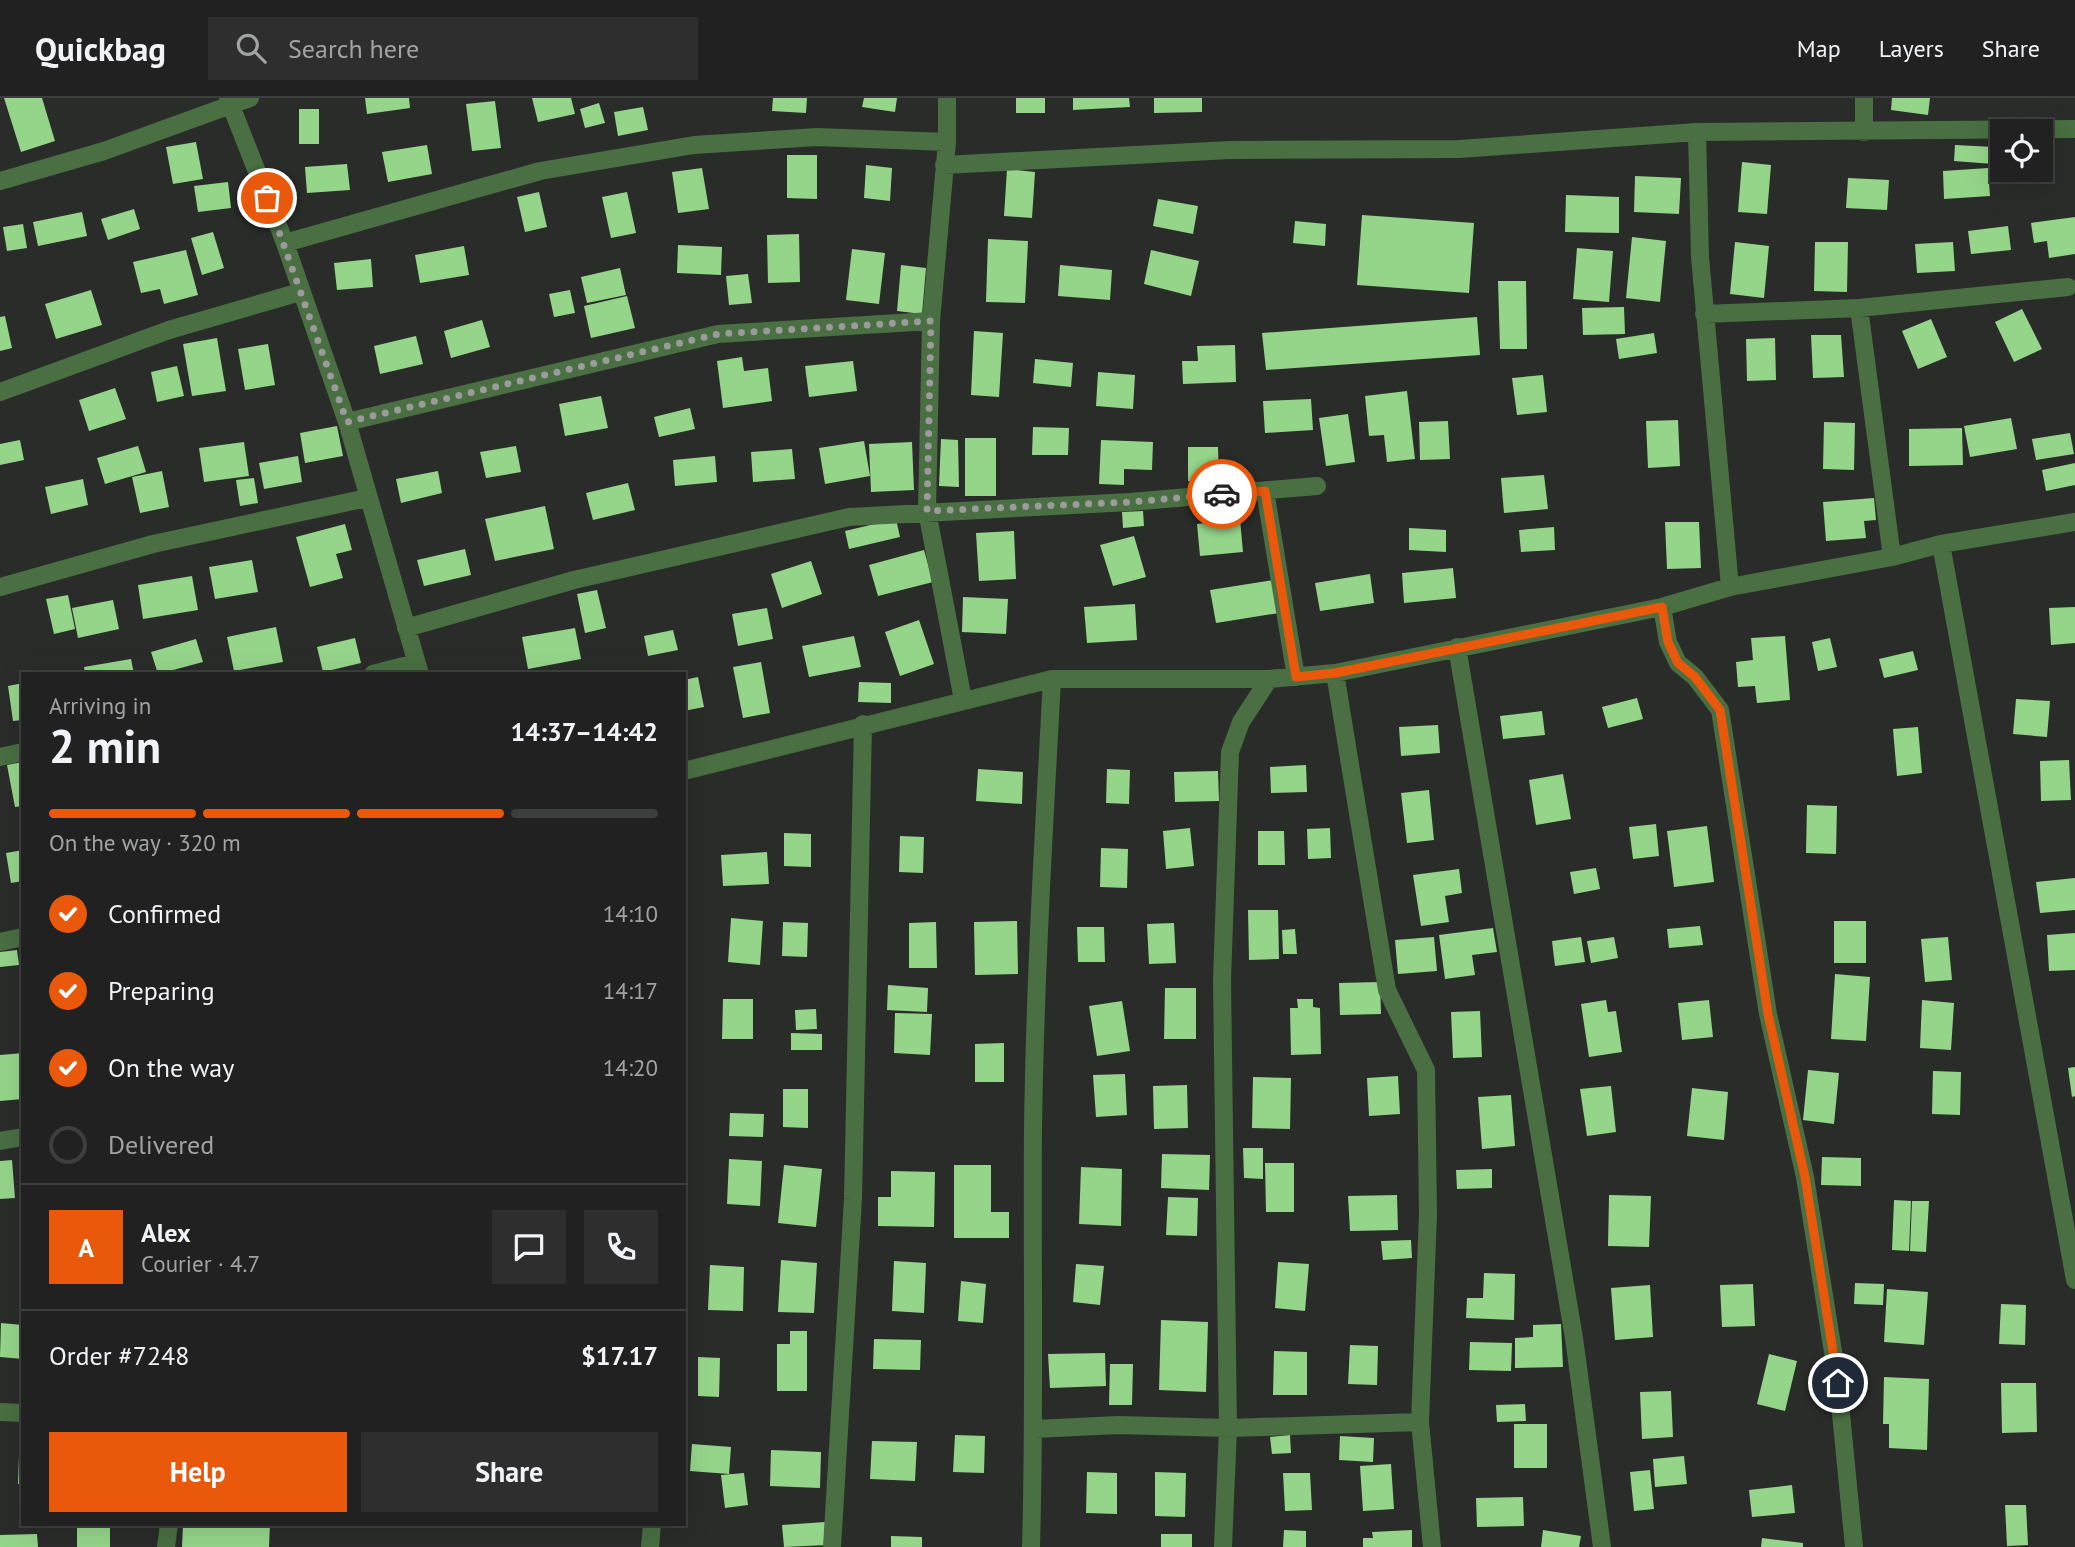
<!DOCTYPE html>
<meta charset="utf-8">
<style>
:root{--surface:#202120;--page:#2d2e2d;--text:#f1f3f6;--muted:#a2a3a5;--line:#3d3e3e;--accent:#ea580c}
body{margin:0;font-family:"PT Sans",sans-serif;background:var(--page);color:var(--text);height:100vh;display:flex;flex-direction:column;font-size:26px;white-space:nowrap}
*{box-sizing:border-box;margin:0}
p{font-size:23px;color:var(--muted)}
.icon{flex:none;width:38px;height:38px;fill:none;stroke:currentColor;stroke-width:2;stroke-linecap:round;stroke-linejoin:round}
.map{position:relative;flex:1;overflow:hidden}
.details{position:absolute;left:21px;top:574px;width:665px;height:854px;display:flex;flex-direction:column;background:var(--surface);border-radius:0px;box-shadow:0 7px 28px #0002,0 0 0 2px var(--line)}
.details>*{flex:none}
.buttons{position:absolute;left:1990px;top:21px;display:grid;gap:14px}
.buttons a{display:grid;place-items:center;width:63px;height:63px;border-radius:0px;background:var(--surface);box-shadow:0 7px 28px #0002,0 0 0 2px var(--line);font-size:35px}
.pin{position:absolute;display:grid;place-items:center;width:60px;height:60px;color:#fff;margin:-30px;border:4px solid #fff;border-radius:50%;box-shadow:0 2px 7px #0007}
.courier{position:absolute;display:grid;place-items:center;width:70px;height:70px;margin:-35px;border:5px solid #ea580c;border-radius:50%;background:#fff;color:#222;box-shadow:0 2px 9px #0007}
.head em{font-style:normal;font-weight:700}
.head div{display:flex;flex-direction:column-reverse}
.head{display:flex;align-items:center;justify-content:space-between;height:119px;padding:0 28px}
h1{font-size:46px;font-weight:700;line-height:52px}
.bar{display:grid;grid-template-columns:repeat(4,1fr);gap:10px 7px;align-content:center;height:84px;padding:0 28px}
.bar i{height:9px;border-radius:5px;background:var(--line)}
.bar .selected{background:var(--accent)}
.bar p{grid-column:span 4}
.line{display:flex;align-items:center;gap:18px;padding:0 28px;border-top:2px solid var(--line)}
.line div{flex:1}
.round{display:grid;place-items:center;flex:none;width:74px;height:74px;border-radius:0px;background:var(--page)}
ol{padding:0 28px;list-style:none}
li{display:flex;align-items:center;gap:21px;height:77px}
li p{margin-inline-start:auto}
li .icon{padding:7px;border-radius:50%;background:var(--accent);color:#fff;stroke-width:4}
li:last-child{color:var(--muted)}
li i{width:38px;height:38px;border:4px solid var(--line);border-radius:50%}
.primary-button{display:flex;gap:14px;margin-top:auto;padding:14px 28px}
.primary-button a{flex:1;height:80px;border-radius:0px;background:var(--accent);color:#fff;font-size:28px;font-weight:700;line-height:80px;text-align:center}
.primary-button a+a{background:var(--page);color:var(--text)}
header{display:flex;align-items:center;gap:42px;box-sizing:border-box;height:98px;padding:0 35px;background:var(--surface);border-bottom:2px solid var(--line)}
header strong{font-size:33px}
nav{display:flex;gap:38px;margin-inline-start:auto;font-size:24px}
.search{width:490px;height:63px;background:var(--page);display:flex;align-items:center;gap:18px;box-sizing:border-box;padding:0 24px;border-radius:0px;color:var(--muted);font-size:26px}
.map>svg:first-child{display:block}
</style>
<header>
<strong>Quickbag</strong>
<div class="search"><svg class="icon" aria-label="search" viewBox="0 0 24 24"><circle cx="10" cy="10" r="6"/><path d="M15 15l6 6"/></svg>Search here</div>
<nav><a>Map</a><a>Layers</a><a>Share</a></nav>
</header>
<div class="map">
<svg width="2075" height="1449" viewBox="0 0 2075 1449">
<rect width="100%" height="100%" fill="#2a2c2a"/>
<path fill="#95d58a" d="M4,0H42L55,43L21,54Z
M365,0H409L410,10L367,16Z
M532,0H571L575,16L538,24Z
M773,0H807L806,15L772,13Z
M864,0H897L895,14L862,9Z
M1016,0H1045V15H1016Z
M1073,0H1129L1130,9L1073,12Z
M1154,0H1202V14L1154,15Z
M1892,0H1930L1928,17L1891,12Z
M495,3L501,50L472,53L466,6Z
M599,5L605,25L585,30L580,11Z
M643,9L648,32L618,38L614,14Z
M299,11H319V46H299Z
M196,44L203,81L173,86L166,49Z
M427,47L432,76L388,84L382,54Z
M1955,47L1994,49L1993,66L1954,63Z
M787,57H817V101L787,100Z
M1742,64L1771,67L1767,116L1738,114Z
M347,66L350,92L307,95L305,69Z
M866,67L892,70L890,103L864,100Z
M702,70L709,111L678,115L672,74Z
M1988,70L1990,98L1944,101L1943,73Z
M1007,71L1035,74L1032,120L1004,118Z
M1635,78L1681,80L1679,116L1634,114Z
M1848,80L1889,82L1887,112L1846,110Z
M228,84L231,110L198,114L194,88Z
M539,94L547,129L525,134L517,99Z
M627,94L636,135L611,140L602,99Z
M1566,97L1619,99V135L1565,134Z
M1158,101L1198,108L1193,136L1153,128Z
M134,111L140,131L108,142L101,121Z
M82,114L87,138L38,148L33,124Z
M1362,117L1474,125L1469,195L1357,187Z
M2075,119V156L2049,160L2047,143L2034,145L2031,125Z
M1295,123L1326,126L1325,148L1293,145Z
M23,126L27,150L7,153L3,129Z
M2008,128L2011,152L1971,156L1968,133Z
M213,134L224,170L202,177L191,140Z
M799,136L800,184L768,185L767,137Z
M1632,139L1666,143L1660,204L1626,200Z
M988,141L1028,143L1025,205L986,204Z
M1735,144L1769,148L1764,200L1730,196Z
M1815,144H1848L1847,194L1814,193Z
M1953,144L1955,173L1917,175L1915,146Z
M678,147L722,149L721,177L677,175Z
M464,148L469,177L420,185L415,157Z
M1577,150L1613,153L1609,204L1573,201Z
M852,151L885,155L879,206L846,202Z
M186,152L198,197L164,206L160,191L141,195L133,164Z
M1151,152L1199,163L1191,198L1144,186Z
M371,161L373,189L337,192L334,165Z
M901,167L926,170L922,216L897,213Z
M1060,167L1112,172L1110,202L1058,198Z
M620,170L626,197L587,205L581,179Z
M748,176L752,205L729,207L726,178Z
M1498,183H1526L1527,251H1500Z
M91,192L102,227L56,241L45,206Z
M570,192L575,215L554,219L549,196Z
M627,198L635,230L591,240L584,208Z
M1624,209L1625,236L1583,237L1582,210Z
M2022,211L2042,251L2014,264L1995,224Z
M5,218L12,250L0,253V219Z
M1477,219L1480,257L1266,272L1262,235Z
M1931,221L1947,259L1918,271L1902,233Z
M482,222L490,249L451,260L444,233Z
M974,233L1003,235L999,299L971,297Z
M1654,235L1657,255L1619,261L1616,241Z
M1811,237H1841L1844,279L1813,280Z
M416,238L423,266L380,276L374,248Z
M217,240L226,293L192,298L183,246Z
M1775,240L1776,282L1747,283L1746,241Z
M268,246L275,287L245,292L238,251Z
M1235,247L1236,284L1183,286L1182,263H1198L1197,248Z
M742,259L744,273L768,270L772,303L723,310L717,263Z
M1035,261L1073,265L1071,289L1033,285Z
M853,263L857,293L809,299L805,268Z
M177,268L184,298L157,304L151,274Z
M1098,274L1135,277L1133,311L1096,308Z
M1543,277L1547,314L1517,317L1512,280Z
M115,290L126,321L89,333L79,302Z
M1407,293L1415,361L1387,364L1384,337L1369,338L1365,298Z
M601,298L608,330L565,338L559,306Z
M1311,301L1313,332L1265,335L1263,303Z
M690,310L695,331L659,339L654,319Z
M1348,316L1355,364L1326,368L1319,320Z
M2011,320L2017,351L1970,359L1964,328Z
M1678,322L1680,368L1648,370L1646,323Z
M1448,323L1450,361L1420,362L1419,324Z
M1824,324L1855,325L1854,372L1823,371Z
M337,328L343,358L305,365L300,335Z
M1033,329L1069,330L1068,357H1032Z
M1962,330L1963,367L1909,368V331Z
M2070,335L2074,356L2036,362L2032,341Z
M965,340H996V398H965Z
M941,341L958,342L959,389L939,388Z
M20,342L24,362L0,367V346Z
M1101,342L1153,344L1152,372L1124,371V387L1099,386Z
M864,343L870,378L825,386L819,350Z
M244,344L249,378L204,384L199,350Z
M912,344L914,392L871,394L869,346Z
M138,348L146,374L105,386L97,360Z
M516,348L521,374L486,380L480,354Z
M1188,349H1218L1219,383H1188Z
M792,351L795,381L753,384L751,354Z
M298,358L302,384L264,391L259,365Z
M715,358L717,384L675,388L673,362Z
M2075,365V387L2046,393L2042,372Z
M162,373L169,409L140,415L132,379Z
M438,373L442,395L401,405L396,381Z
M1544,377L1548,411L1504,415L1501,380Z
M254,380L258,405L240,408L236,382Z
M83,381L88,407L51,416L45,389Z
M628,385L635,412L593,422L586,395Z
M1874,400L1876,422L1864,423L1866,440L1826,443L1823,404Z
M545,408L554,451L495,463L485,421Z
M1143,413L1144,428L1123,430L1122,414Z
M896,421L900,439L849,451L845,433Z
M1240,421L1243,454L1200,458L1197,426Z
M1665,424H1699L1701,470L1667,471Z
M345,426L352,452L336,456L343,480L310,489L296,439Z
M1554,429L1555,452L1521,454L1519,432Z
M1409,430L1446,432V454L1409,452Z
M1014,433L1016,481L979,483L976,435Z
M1134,438L1146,479L1113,488L1100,447Z
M465,451L471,477L424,488L417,462Z
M924,452L933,484L878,498L869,467Z
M252,462L258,494L215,501L209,469Z
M811,463L822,496L782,510L771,476Z
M1453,470L1456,500L1404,505L1402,475Z
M1370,476L1374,505L1320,513L1315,485Z
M192,478L198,512L143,521L138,487Z
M1274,482L1279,515L1216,525L1210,492Z
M597,492L606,530L585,535L577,496Z
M68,497L75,531L54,536L46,501Z
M963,499L1008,501L1006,536L962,534Z
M113,502L119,531L78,540L72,510Z
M1135,506L1137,542L1087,545L1084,509Z
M2075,509V545L2051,547L2049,510Z
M767,510L773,541L738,548L732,516Z
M919,522L934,566L900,578L885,534Z
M276,529L283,564L234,573L227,539Z
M575,530L581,561L528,571L522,539Z
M673,532L678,552L648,558L644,538Z
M854,538L861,569L809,579L802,548Z
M1785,538L1790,602L1757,605L1755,588L1738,589L1736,564L1753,562L1751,540Z
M355,540L361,565L323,574L317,549Z
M1830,540L1837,569L1818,573L1812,544Z
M196,541L203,564L158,576L151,554Z
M1913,553L1918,572L1884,580L1879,561Z
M131,561L134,576H85L84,569Z
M761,564L770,615L743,620L733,569Z
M698,579L704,609L684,613V582Z
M859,584L891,585V605L858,604Z
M23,585V622L13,623L8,588Z
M1637,600L1643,621L1608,630L1602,609Z
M2016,601L2050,603L2047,639L2013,636Z
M1542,613L1545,637L1503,641L1500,618Z
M1438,627L1440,655L1401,658L1399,629Z
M1918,629L1922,675L1897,678L1893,631Z
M2069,662L2071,702L2041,703L2040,663Z
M23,664V708L15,709L7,667Z
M1306,667L1307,694L1271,695L1270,669Z
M978,671L1023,674L1022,706L976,703Z
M1107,671L1130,672L1129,706L1106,705Z
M1218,673L1219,703L1175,704L1174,674Z
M1563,676L1571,721L1536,727L1529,682Z
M1429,692L1434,742L1407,745L1401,695Z
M1807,707L1837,708L1836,756L1806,755Z
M1656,726L1659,758L1633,761L1629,729Z
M1707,728L1714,784L1674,789L1667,733Z
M1190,730L1194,768L1166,771L1163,733Z
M1330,730L1331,760L1308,761L1307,731Z
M1258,733H1284L1285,767H1258Z
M784,735L811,736V769L784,768Z
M900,738L924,739L923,775L899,774Z
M1101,750L1128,751L1127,790L1100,789Z
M23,752V783L11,785L6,755Z
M767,754L769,786L723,788L721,757Z
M1596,770L1600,791L1574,796L1570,774Z
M1459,771L1462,795L1445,798L1449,824L1421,828L1413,777Z
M2075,780V812L2040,815L2036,784Z
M1248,812H1278L1279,861L1249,862Z
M731,820L763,823L760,867L728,864Z
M1017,823L1018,876L975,877L974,824Z
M1834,823H1866V865H1834Z
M783,824L808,825L807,859L782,858Z
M936,824L937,870H909V825Z
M1174,825L1176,865L1149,866L1147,826Z
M1700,828L1703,847L1669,850L1667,831Z
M1077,829H1104L1105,864H1078Z
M1493,830L1497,854L1472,857L1475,877L1445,881L1439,837Z
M1295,831L1297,856H1283L1282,832Z
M2075,835V872L2049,873L2047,837Z
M1434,839L1437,873L1398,876L1395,842Z
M1581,839L1585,864L1555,868L1552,843Z
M1614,839L1618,860L1591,865L1587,843Z
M1948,839L1952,882L1925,884L1921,841Z
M17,852L19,867L0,869V854Z
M1835,876L1870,879L1866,943L1831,941Z
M1380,884L1381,916L1340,917L1339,885Z
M888,887L928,890L927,914L887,912Z
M1165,890H1196V941H1164Z
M723,901H753V941H722Z
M1297,901H1313V909L1320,910L1321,956L1291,957L1290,910H1298Z
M1606,902L1608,914L1616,913L1622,954L1589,959L1581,906Z
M1709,902L1713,939L1682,942L1678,905Z
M1922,902L1954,905L1951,952L1920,950Z
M1122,903L1130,953L1097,958L1089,908Z
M816,911L817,931L796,932L795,912Z
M1480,913L1482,959L1453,960L1451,914Z
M895,915L932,916L930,957L894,955Z
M791,935L822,936V952H791Z
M1004,945V984H975V946Z
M23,955V1001L0,1003V957Z
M2075,969V998L2072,999L2068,970Z
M1808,972L1839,975L1834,1026L1803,1022Z
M1933,973L1961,974L1960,1017L1932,1016Z
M1125,976L1127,1017L1096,1019L1093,977Z
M1398,978L1400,1016L1369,1018L1367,980Z
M1253,979L1291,980L1290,1031L1252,1030Z
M1187,987L1188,1030L1154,1031L1153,988Z
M1611,988L1616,1034L1587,1038L1580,991Z
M1692,990L1728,994L1724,1042L1687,1038Z
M783,991H808V1030L783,1029Z
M1511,997L1515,1048L1482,1051L1478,999Z
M730,1015L764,1016L763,1039L729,1038Z
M1243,1050H1263V1081L1244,1080Z
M1162,1056L1210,1057L1209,1092L1161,1090Z
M1822,1059L1861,1060V1088L1821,1087Z
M729,1061L762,1063L760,1108L727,1106Z
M12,1062L15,1100L0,1101V1063Z
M1265,1065H1294V1114H1266Z
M784,1067L822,1071L816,1129L778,1125Z
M954,1067H991V1114H1009V1140H954Z
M1081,1069L1122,1071L1121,1128L1079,1126Z
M1492,1071V1090L1457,1091L1456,1072Z
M891,1073L935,1074L934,1129L878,1128V1099H891Z
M1397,1097L1398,1132L1350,1133L1348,1098Z
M1609,1097L1651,1098L1649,1149L1608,1148Z
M1168,1099L1198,1100L1197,1138L1166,1137Z
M1894,1102L1911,1103L1909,1153L1892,1152Z
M1912,1103H1929L1926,1154L1910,1153Z
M1411,1142L1412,1160L1383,1162L1381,1143Z
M781,1162L817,1165L814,1215L778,1214Z
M894,1163L926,1165L924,1215L892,1213Z
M1278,1164L1309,1166L1305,1213L1275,1210Z
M1076,1166L1104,1168L1100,1207L1073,1204Z
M710,1167L744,1169L743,1213L708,1212Z
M1484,1175L1515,1176L1514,1222L1466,1220L1467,1200H1483Z
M961,1183L986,1186L983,1225L958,1223Z
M1855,1185L1884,1186L1883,1207L1854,1206Z
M1753,1186L1755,1228L1722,1229L1720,1187Z
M1650,1187L1653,1239L1615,1242L1611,1190Z
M1887,1191L1928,1194L1924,1247L1884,1244Z
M2001,1206L2026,1207L2025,1247L1999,1246Z
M1161,1222L1208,1224L1206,1294L1159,1292Z
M1,1225L23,1227V1261L0,1259Z
M1561,1226L1563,1269L1515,1270V1240L1533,1239V1227Z
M790,1233H807V1293H777V1246H790Z
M874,1241L921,1242L920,1272L873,1271Z
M1470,1244L1512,1245L1511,1273L1469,1272Z
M1350,1247L1378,1248L1377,1287L1348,1286Z
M1274,1253L1307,1254V1297H1273Z
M1105,1255L1106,1288L1050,1290L1048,1256Z
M1769,1256L1797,1263L1785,1313L1757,1306Z
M698,1259L720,1260L719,1299L698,1298Z
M1110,1266H1133L1132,1307H1109Z
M1884,1279L1929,1281L1927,1352L1889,1350V1326H1883Z
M2001,1285H2036L2037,1334L2002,1335Z
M1671,1293L1673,1339L1642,1341L1640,1294Z
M1525,1306L1526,1323L1497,1324L1496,1307Z
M1514,1326H1547V1370H1514Z
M955,1337L985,1338L984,1375L953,1374Z
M1290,1337L1291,1355L1272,1356L1270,1339Z
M1340,1338L1374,1340L1373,1364L1339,1362Z
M872,1343L917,1344L915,1383L870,1381Z
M692,1346L731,1349L729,1376L690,1373Z
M771,1352L821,1354L820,1390L770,1388Z
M19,1358H23V1387L18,1386Z
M1684,1358L1687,1386L1655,1389L1653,1361Z
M1391,1366L1394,1411L1363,1413L1360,1368Z
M1650,1372L1654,1411L1634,1413L1630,1374Z
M1087,1374L1117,1375V1416L1086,1415Z
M1155,1374L1186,1375L1185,1419L1155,1418Z
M744,1375L748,1407L725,1410L721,1377Z
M1283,1375H1310L1312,1412L1285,1413Z
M1792,1387L1795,1415L1752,1419L1749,1392Z
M1523,1399L1524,1428L1477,1429L1476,1400Z
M2005,1407H2026L2028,1447L2007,1448Z
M825,1424L827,1447L784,1449L782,1427Z
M183,1426H270L269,1449H182Z
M77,1430H110V1449H77Z
M1284,1432L1306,1433V1449H1283Z
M1412,1432V1449H1363V1440H1373L1372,1434Z
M1543,1432L1581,1438L1579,1449H1541Z
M37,1436L38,1449H0V1437Z
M1161,1436H1192V1449H1161Z
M891,1438L922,1439V1449H891Z
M1762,1440L1803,1445V1449H1761Z"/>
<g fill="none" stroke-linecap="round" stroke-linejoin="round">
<path stroke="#496f42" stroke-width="18" d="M228,0L285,145L347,324L420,576
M947,0V44L931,223L927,413L963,602
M1864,0V34
M1697,34L1700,159L1730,489
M944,67L1230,52L1459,51L1697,34L2075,31
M0,83L104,53L250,0
M285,145L540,73L694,47L817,39L947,44
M1859,210L1892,459
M1704,216L1859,210L2068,189
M0,294L169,232L300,194
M347,324L718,236L931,223
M1265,393L1296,579
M1941,446L2075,1182
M0,489L153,446L367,400
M1662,509L1668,544L1678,565L1695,579L1720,612L1768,916L1805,1079L1838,1285L1854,1449
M406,530L574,482L849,419L1130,404L1317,388
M1457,549L1574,1240L1602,1449
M1335,575L1387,892L1426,972L1428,1116L1420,1324L1432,1449
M373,576L415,565
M0,659L23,654
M684,673L1052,581H1269L1335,575L1662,509L1730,489L1892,459L1941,446L2075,424
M0,844L23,839
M0,1043L23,1039
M0,1314L23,1315
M1035,1331L1118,1327L1228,1330L1420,1324
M166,1449L169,1426
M650,1449L652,1426
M832,1449L853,1101L863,626
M1031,1449C1035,1309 1032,1170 1033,1031C1035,881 1044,731 1052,581
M1223,1449L1228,1330L1222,882L1230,654L1241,624L1269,581"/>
</g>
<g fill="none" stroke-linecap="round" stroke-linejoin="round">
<path stroke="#9a9b9a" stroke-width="7" stroke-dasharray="0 12.6" d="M267,100L347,324L718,236L931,223L927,413L1130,404L1222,396"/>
<path stroke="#ea580c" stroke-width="9" d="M1222,396L1265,393L1296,579L1335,575L1662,509L1668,544L1678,565L1695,579L1720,612L1768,916L1805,1079L1838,1285"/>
</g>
</svg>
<div class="buttons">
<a><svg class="icon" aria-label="locate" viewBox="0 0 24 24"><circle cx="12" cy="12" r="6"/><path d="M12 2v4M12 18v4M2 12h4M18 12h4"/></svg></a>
</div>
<div class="pin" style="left:267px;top:100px;background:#ea580c"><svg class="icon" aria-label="bag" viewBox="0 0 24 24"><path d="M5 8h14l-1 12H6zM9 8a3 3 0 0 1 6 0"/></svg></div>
<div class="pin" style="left:1838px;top:1285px;background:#1f2937"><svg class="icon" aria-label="home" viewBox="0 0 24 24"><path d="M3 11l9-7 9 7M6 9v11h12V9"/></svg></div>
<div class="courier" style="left:1222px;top:396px"><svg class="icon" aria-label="car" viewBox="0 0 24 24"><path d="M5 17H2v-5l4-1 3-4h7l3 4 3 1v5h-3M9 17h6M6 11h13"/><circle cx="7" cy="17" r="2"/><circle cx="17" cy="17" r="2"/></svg></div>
<section class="details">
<div class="head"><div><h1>2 min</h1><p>Arriving in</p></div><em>14:37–14:42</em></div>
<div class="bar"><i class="selected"></i><i class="selected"></i><i class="selected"></i><i></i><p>On the way · 320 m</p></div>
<ol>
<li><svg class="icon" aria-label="check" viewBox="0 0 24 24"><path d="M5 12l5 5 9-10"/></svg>Confirmed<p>14:10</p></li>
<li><svg class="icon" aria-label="check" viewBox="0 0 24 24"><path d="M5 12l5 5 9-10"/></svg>Preparing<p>14:17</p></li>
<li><svg class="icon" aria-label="check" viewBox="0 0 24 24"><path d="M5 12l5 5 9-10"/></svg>On the way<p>14:20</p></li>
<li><i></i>Delivered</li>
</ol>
<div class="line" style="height:126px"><b class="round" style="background:var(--accent);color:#fff">A</b><div><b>Alex</b><p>Courier · 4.7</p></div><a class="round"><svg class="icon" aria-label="chat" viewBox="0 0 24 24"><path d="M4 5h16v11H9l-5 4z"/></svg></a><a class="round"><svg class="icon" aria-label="phone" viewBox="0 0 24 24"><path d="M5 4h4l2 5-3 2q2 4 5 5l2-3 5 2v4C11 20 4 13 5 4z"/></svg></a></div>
<div class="line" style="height:91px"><div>Order #7248</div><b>$17.17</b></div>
<div class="primary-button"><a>Help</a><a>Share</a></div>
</section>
</div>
